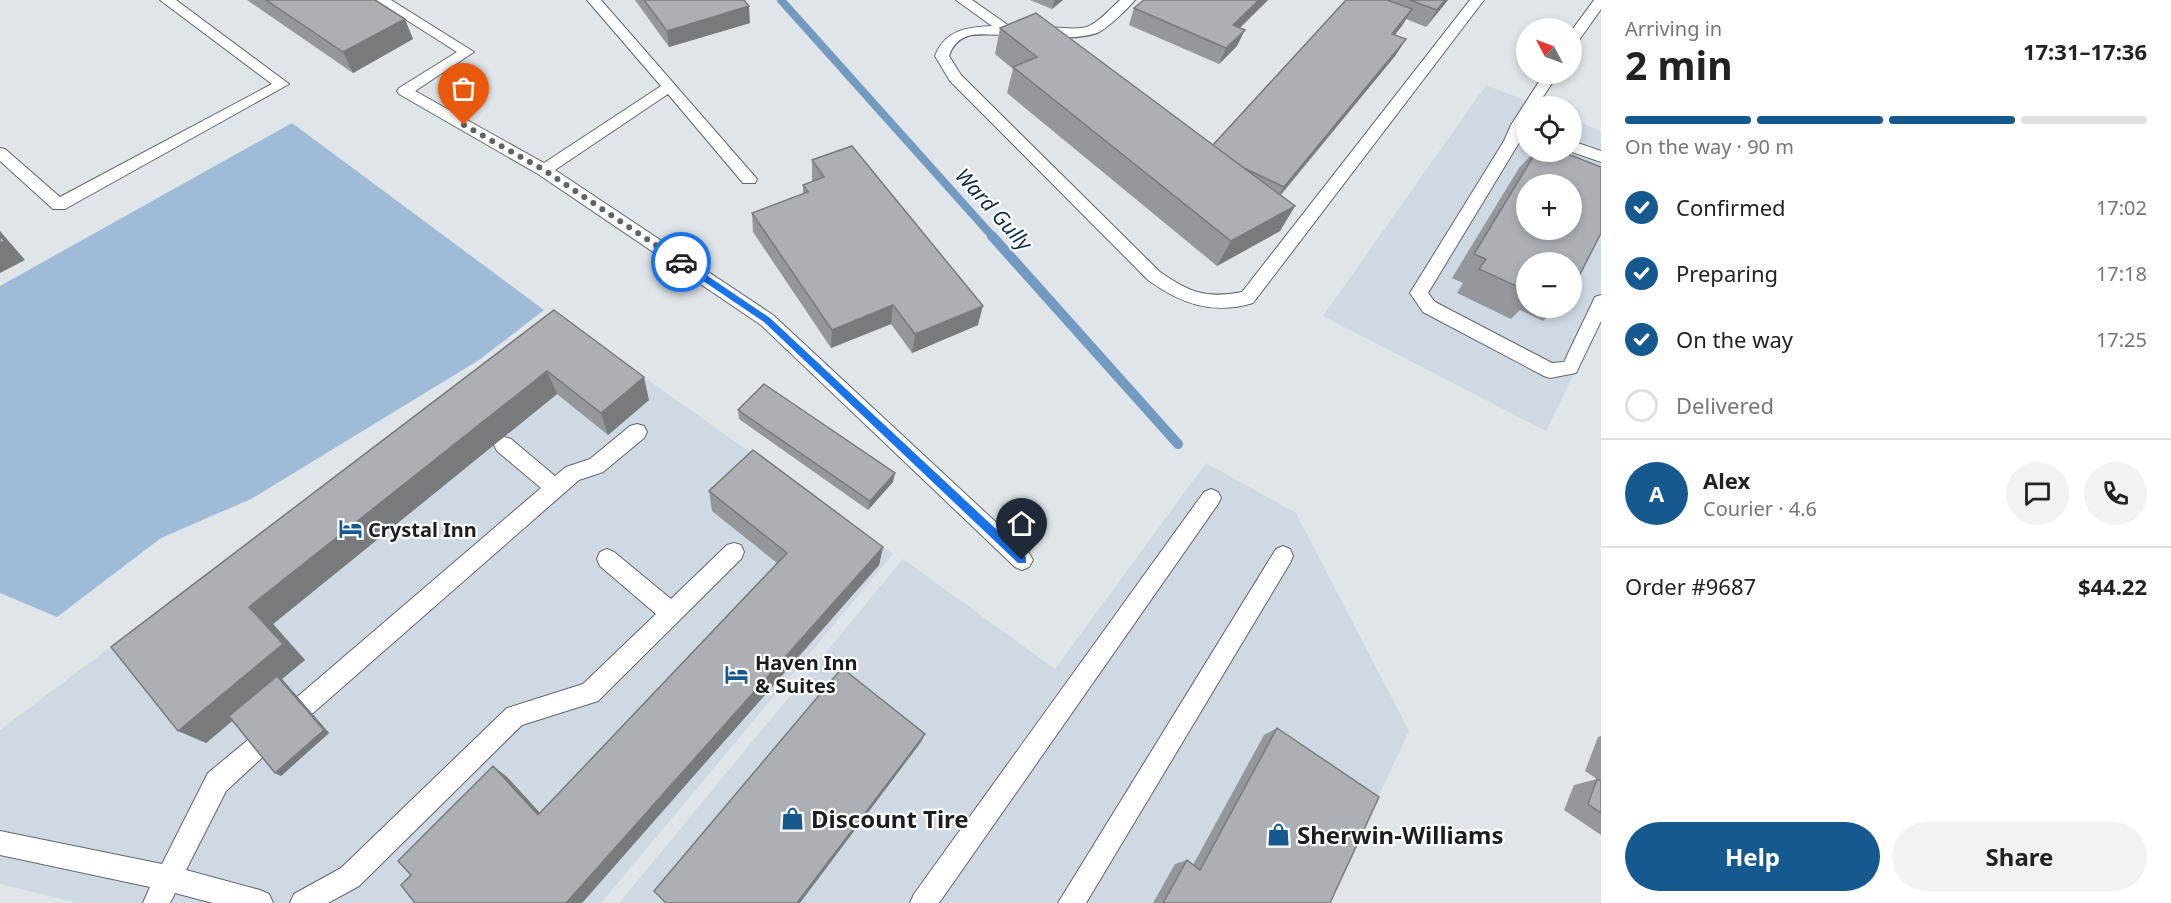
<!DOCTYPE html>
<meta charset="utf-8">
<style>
:root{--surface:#fff;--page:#f2f2f2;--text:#222;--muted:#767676;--line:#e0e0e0;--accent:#16598e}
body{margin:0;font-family:"Noto Sans",sans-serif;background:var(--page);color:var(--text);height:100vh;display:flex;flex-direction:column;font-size:22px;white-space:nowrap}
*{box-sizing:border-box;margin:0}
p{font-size:20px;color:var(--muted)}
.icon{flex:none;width:33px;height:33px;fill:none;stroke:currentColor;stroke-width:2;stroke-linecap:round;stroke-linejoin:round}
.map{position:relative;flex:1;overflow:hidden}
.panel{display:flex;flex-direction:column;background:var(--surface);width:570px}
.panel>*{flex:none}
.needle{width:39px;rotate:311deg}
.tools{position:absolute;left:1516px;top:18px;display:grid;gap:12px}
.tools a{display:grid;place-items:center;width:66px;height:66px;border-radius:50%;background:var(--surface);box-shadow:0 3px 9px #0003;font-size:30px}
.pin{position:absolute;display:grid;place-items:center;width:51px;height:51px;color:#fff;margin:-62px -26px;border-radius:50% 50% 50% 0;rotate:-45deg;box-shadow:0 0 6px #0007}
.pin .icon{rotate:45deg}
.courier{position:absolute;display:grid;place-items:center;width:60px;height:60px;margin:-30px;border:4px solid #1a73e8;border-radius:50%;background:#fff;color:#222;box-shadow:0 2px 8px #0007}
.overview em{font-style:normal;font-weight:700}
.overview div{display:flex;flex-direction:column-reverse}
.overview{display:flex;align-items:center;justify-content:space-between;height:102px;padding:0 24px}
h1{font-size:39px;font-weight:700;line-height:45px}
.bar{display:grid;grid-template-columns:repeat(4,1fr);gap:9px 6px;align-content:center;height:72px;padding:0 24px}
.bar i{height:8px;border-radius:4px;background:var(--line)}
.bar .on{background:var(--accent)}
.bar p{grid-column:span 4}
.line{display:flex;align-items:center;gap:15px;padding:0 24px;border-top:2px solid var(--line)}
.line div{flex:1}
.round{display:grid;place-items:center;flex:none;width:63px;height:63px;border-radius:32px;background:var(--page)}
ol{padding:0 24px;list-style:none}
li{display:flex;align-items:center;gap:18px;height:66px}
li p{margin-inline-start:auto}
li .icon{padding:6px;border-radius:50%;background:var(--accent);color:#fff;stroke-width:4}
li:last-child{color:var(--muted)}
li i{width:33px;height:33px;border:3px solid var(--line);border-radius:50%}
.button{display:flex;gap:12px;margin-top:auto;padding:12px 24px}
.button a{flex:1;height:69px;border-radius:36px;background:var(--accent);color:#fff;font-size:24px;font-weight:700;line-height:69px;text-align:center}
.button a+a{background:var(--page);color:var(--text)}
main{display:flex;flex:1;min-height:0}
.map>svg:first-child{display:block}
</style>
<main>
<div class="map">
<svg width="1601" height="903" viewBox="0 0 1601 903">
<rect width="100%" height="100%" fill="#e0e5e9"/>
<path fill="#cfd9e3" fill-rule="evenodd" d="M1486,85L1540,106H1527V152H1572V119L1601,131V319L1546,431L1323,316ZM1527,184H1572V230H1527ZM1527,262H1572V308H1527Z
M554,313L893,554L601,903H78L0,884V730Z
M1206,463L1296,513L1409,731L1329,903H619L903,559L1055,669Z"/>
<path fill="#9ebbd7" d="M292,123L544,310L479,360L251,499L161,538L57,617L0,593V286Z"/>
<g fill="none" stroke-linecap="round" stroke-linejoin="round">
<path stroke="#739bc2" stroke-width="8" d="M781,0L994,238"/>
<path stroke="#739bc2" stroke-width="10" d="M992,236L1178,444"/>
<defs>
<path id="service" d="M160,0H176L289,84L65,209H53L0,161V148L5,149L60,197L272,84Z
M375,0H391L474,52L415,91L544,163L661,86L587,0H601L757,179L755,183H743L668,94L555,170L773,315L1029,553L1033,560L1029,567L1022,570L1015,567L761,325L538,174L399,94L397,91L399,88L457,52Z
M956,0H972L1015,30C1000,44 962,19 949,56L961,75L1160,272C1189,292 1205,299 1242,292L1470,0H1484L1253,303C1213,315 1181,304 1148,280L950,81L935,56C945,30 967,27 992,26Z
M1120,0H1135C1128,8 1109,27 1099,32C1088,38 1039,41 1030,32C1042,21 1075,34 1091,25C1101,20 1111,8 1120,0Z
M1594,0H1601V9L1577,43L1572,44V30Z
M1544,74H1558L1537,106H1527V123L1520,141L1428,293L1435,302L1552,363L1564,362L1595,297L1601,295V321L1576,373L1550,378L1544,376L1423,312L1410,293L1504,141L1511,125Z
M1572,141L1601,151V162L1572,152Z
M637,424L644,426L647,432L644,438L603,472L579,480L313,713L305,717L297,713L293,705L297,697L541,488L497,451L494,445L497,439L504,437L511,439L555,476L566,467L590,459L630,426Z
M1211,489L1218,492L1221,498L1218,504L939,903H910L914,894L1204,492Z
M734,543L741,545L744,552L741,559L598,701L522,725L359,886L328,903H290L294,894L341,868L507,708L583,684L656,614L600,566L597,559L600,552L607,549L614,552L671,599L727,545Z
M1283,546L1290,549L1293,556L1290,563L1086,903H1058L1276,549Z
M257,735L265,739L269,747L265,755L226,791L186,870L260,890L269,894L273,903H213L175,893L170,903H143L150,887L0,855V831L162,864L208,773L249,739Z"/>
</defs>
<use href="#service" stroke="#62666a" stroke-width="2"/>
<use href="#service" fill="#fff" fill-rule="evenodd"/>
</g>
<path fill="#94979b" d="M247,0H375L413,39L353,73Z
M635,0H744L750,23L669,47Z
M1030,0H1063L1052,9Z
M1268,0L1240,28L1237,46L1219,64L1129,25L1134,8Z
M1346,0H1448L1426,27L1406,19L1395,35L1406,39L1395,56L1281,195L1295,206L1280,231L1217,266L1007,93L1013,69L995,54L1000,28L1213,145Z
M1534,152H1563L1527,262V308H1557L1543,321L1520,310L1511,319L1457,293L1463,283L1452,278L1519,168Z
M812,160L978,325L912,353L891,324L831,348L753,232L752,213L803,194V185L812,181Z
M554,310L649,400L608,435L557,394L273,624L305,660L282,679L329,733L281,776L275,773L232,721L206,743L111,647Z
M738,410L893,482L868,510L739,419Z
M709,491L883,547L879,565L582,903L411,875L493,766L507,777L540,813L777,563L712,511Z
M1277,728L1330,903H1153L1175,864L1187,860L1193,865L1264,735Z
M1601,736V835L1564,810L1574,785L1597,779L1585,771L1598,737Z"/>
<path fill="#787b7e" d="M1055,0H1063L1052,9Z
M1259,0H1268L1226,41L1233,25Z
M1445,0H1448L1426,27L1437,10Z
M749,6L750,23L669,47L667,31Z
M1412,9L1402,26L1382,50L1392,34Z
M405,19L413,39L353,73L343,52Z
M1245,30L1237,46L1219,64L1226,48Z
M1406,39L1395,56L1274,202L1284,187Z
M1295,206L1280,231L1217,266L1231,241Z
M0,231L25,260L0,273Z
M893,305L891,324L831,348L832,330Z
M983,306L978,325L912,353L915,334Z
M547,371L557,394L273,624L305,660L282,679L329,733L281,776L275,773L281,680L206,743L178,731L249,607Z
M644,377L649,400L608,435L601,413Z
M895,473L893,482L868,510L870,501Z
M883,547L879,565L582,903H566Z
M925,734L921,742L800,903H797Z
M493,766L507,777L550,824L538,815Z"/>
<path fill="#acb0b4" stroke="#787b7e" stroke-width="1.5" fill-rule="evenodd" d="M266,0H375L405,19L343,52Z
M644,0H744L749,6L667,31Z
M1144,0H1259L1233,25L1245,30L1226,48L1134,8Z
M1346,0H1387L1412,9L1392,34L1406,39L1284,187L1244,168L1213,145Z
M1410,0H1445L1437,10Z
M1036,13L1295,206L1231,241L1013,67L1037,57L1000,28Z
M852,146L983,306L915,334L893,305L832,330L752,213L808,192L803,185L824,177L812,160Z
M1536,152H1563L1601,167V233L1572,290V262H1527V291L1479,269L1486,259L1474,254ZM1527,184H1572V230H1527Z
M0,236L5,241L0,243Z
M554,310L644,377L601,413L547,371L249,607L283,644L178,731L111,647Z
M764,384L895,473L870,501L738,410Z
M753,450L883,547L566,903H415L401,885L411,875L398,861L493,766L538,815L787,553L709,491Z
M842,668L925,734L797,903H666L654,891Z
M277,676L324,730L275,773L229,716Z
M1277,728L1379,797L1330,903H1163L1187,860L1200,870Z
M1597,779L1601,781V813L1588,804Z"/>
<path fill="#1a73e8" d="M681,258L770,318L1026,557V563H1018L764,322L678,264V259Z"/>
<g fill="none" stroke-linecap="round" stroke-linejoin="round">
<path stroke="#606365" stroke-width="6" stroke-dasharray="0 10.8" d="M464,125L544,170L681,262"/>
</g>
<defs>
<symbol id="hotel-bare" viewBox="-9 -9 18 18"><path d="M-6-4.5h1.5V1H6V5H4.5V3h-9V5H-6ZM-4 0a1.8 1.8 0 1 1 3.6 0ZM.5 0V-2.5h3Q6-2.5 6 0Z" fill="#16598e" stroke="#fff" stroke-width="2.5" paint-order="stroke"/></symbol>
<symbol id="shop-bare" viewBox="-9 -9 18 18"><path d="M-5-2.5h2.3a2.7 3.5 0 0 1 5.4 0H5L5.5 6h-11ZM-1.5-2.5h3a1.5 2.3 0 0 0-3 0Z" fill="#16598e" stroke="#fff" stroke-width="2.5" paint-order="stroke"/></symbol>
</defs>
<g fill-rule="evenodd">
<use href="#hotel-bare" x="334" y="512" width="33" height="33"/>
<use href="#hotel-bare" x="720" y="658" width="33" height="33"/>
<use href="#shop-bare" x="776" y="802" width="33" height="33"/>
<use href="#shop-bare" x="1262" y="818" width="33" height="33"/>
</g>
<g text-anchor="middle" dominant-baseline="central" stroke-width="4.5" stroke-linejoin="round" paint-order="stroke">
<g font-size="20" font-weight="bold" fill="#1b1d1e" stroke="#fff" text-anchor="start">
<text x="368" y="529">Crystal Inn</text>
<text x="755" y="662">Haven Inn<tspan x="755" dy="23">&amp; Suites</tspan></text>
</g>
<g font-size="21" font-style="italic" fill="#0b2b45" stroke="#fff">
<text transform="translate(994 209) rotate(48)">Ward Gully</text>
</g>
<g font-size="24" font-weight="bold" fill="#1b1d1e" stroke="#fff" text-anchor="start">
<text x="811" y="818">Discount Tire</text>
<text x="1297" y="834">Sherwin-Williams</text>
</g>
</g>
</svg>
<div class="tools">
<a><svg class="needle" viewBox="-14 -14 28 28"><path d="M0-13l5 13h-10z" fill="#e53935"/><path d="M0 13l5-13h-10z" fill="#767676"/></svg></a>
<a><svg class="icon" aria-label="locate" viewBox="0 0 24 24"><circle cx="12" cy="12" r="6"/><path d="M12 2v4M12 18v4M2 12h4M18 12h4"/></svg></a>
<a>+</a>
<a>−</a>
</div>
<div class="pin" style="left:464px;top:125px;background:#ea580c"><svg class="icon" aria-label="bag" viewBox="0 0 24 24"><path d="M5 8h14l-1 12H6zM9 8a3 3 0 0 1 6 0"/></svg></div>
<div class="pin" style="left:1022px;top:560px;background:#1f2937"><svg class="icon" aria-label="home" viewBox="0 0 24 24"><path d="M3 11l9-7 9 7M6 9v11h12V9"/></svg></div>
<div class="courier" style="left:681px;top:262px"><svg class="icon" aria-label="car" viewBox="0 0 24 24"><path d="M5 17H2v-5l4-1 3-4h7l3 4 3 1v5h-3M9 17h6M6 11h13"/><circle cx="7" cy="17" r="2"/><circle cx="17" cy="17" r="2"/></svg></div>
</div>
<section class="panel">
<div class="overview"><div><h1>2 min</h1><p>Arriving in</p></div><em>17:31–17:36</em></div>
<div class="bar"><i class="on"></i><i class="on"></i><i class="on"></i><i></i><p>On the way · 90 m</p></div>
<ol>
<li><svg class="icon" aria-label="check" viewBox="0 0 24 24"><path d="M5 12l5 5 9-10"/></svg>Confirmed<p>17:02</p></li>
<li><svg class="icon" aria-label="check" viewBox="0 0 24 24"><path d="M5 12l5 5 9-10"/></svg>Preparing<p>17:18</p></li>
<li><svg class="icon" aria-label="check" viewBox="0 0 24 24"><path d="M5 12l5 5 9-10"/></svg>On the way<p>17:25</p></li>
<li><i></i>Delivered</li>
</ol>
<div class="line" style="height:108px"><b class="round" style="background:var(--accent);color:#fff">A</b><div><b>Alex</b><p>Courier · 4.6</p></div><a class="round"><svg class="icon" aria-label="chat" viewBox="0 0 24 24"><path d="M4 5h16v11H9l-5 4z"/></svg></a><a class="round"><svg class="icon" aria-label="phone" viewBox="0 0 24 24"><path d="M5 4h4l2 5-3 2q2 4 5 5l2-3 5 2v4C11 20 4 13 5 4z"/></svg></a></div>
<div class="line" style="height:78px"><div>Order #9687</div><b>$44.22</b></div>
<div class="button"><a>Help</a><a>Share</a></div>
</section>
</main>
